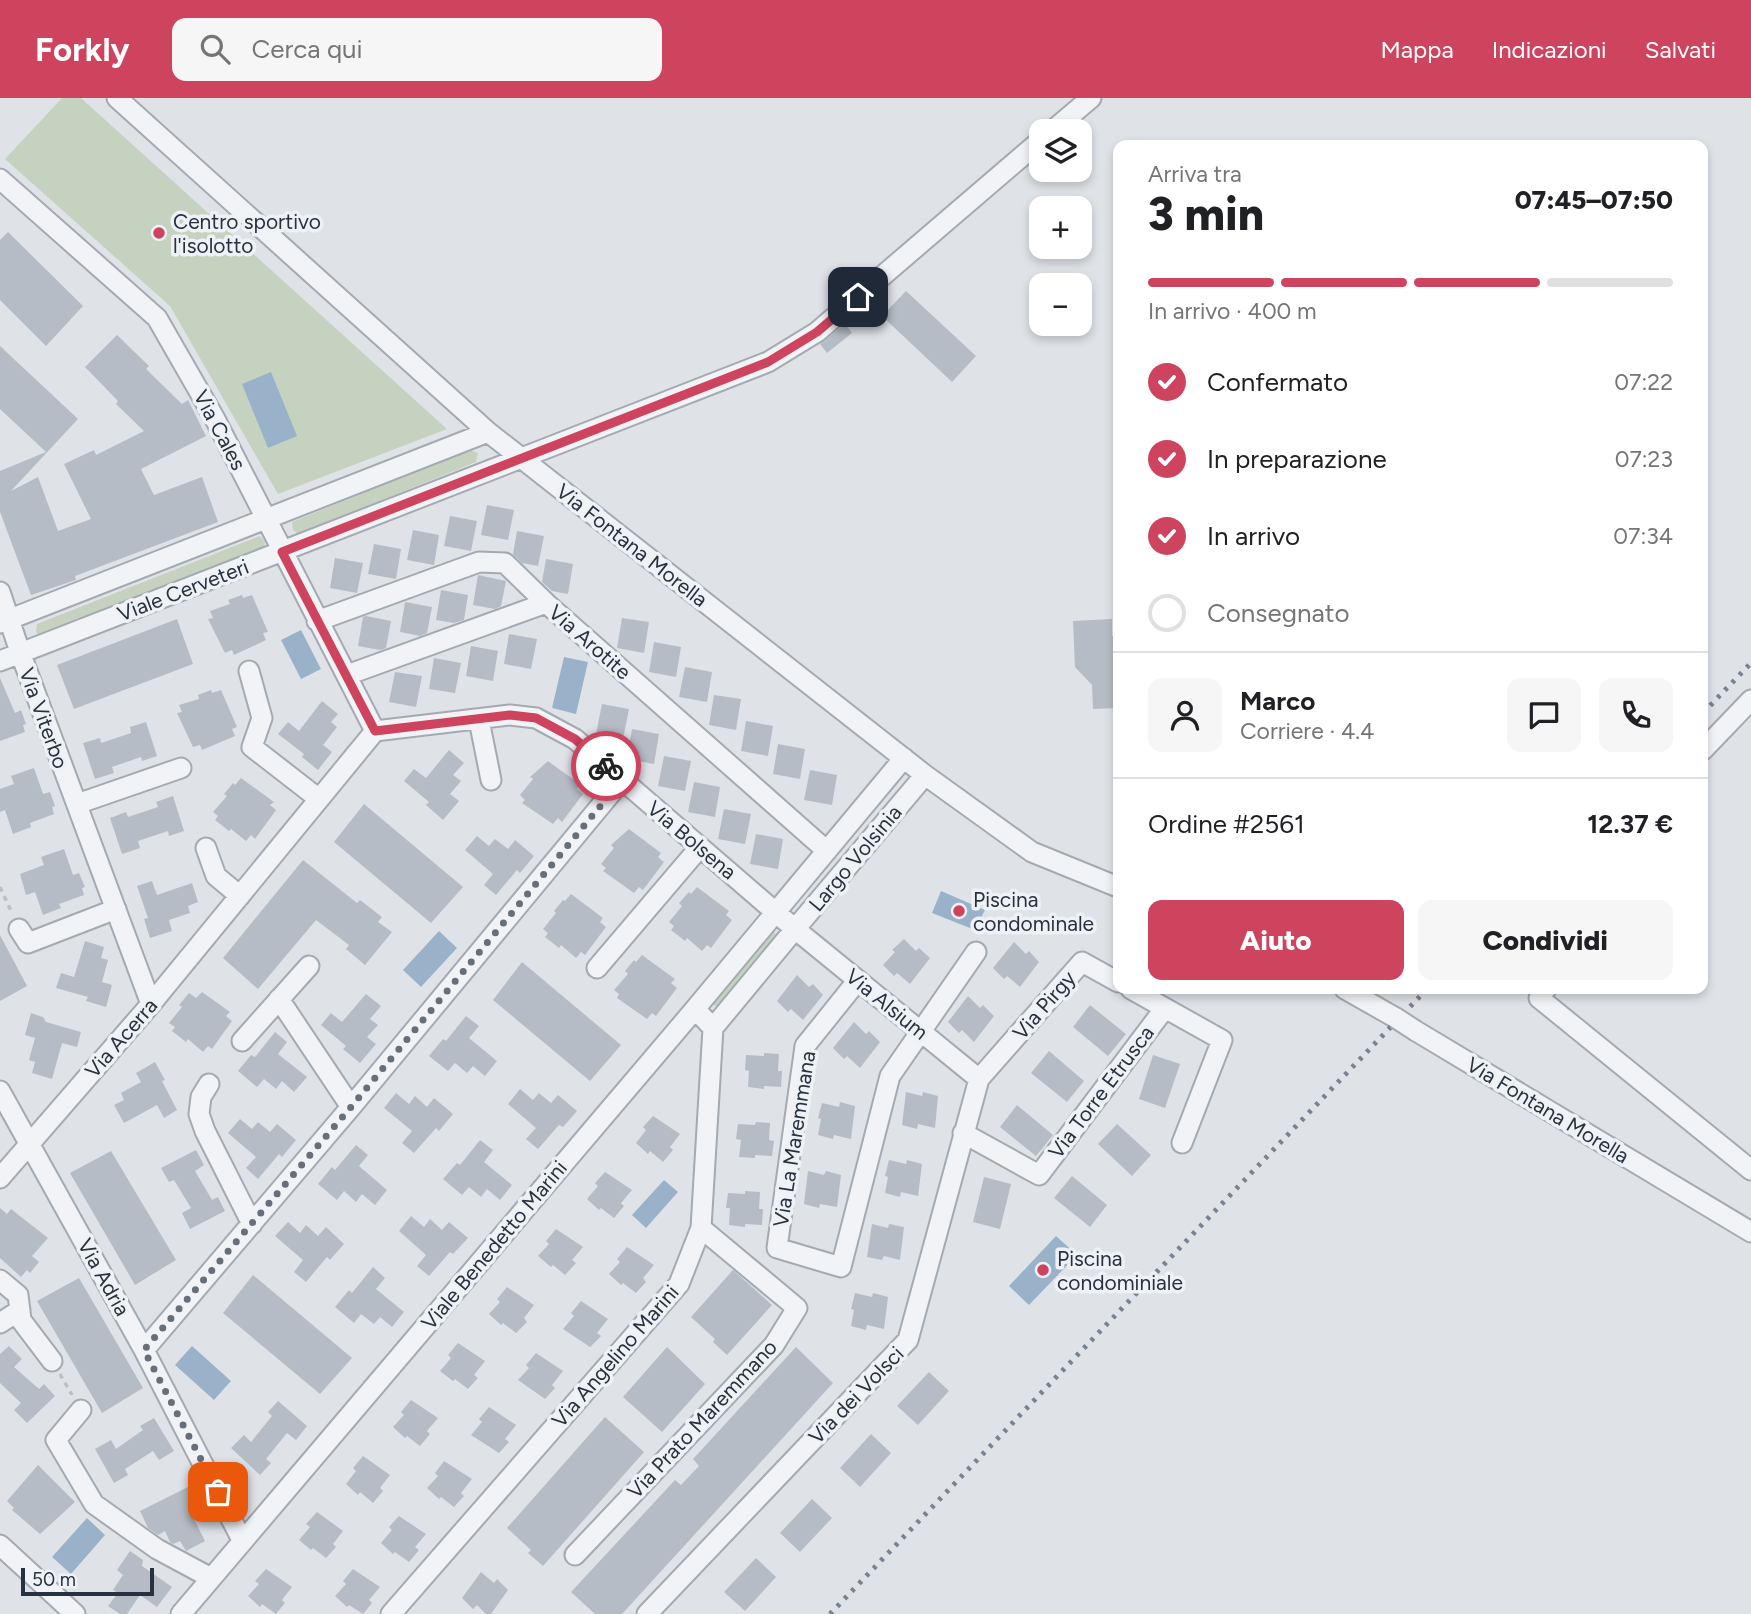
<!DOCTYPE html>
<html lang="it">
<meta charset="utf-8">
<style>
:root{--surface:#fff;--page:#f6f6f6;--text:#202124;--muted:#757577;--line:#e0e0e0;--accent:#ce435e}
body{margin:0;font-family:Figtree,sans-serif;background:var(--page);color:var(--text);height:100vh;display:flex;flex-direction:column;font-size:26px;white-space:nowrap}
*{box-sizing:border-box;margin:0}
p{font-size:23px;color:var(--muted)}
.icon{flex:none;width:38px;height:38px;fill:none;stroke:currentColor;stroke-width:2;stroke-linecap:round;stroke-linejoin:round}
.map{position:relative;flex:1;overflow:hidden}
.sheet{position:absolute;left:1113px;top:42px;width:595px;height:854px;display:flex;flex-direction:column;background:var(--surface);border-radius:14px;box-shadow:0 4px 10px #0003}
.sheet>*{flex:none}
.controls{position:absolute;left:1029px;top:21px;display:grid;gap:14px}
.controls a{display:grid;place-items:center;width:63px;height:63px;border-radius:14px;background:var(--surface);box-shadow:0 4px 10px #0003;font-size:35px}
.scale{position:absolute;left:21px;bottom:18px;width:133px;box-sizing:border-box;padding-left:7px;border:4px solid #28313f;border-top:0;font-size:19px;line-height:24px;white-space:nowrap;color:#28313f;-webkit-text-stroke:5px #eef2f6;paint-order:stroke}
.pin{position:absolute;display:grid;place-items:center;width:60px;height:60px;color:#fff;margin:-30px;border-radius:14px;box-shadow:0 4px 10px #0006}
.courier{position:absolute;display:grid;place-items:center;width:70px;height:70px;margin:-35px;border:5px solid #ce435e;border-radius:50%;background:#fff;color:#222;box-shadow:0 2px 9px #0007}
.headline em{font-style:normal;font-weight:800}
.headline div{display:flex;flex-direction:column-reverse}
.headline{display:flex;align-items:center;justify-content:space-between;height:119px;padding:0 35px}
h1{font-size:46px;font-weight:800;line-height:52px}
.bar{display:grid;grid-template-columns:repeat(4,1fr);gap:10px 7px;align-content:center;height:84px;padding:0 35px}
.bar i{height:9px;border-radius:5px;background:var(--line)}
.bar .selected{background:var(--accent)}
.bar p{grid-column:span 4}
.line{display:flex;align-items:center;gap:18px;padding:0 35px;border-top:2px solid var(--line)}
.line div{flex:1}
.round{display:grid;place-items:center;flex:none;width:74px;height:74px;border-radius:14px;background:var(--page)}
ol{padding:0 35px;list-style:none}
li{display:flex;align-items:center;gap:21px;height:77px}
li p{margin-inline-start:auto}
li .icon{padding:7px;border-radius:50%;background:var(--accent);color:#fff;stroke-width:4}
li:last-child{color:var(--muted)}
li i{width:38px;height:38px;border:4px solid var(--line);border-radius:50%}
.action{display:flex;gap:14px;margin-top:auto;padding:14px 35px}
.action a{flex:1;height:80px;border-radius:14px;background:var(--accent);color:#fff;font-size:28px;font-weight:800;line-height:80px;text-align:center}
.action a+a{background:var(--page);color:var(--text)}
header{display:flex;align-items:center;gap:42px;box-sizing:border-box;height:98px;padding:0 35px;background:var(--accent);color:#fff}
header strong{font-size:33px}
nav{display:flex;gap:38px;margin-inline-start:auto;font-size:24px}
.search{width:490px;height:63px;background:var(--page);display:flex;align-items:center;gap:18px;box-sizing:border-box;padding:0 24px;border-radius:14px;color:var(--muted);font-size:26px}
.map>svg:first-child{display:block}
</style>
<header>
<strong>Forkly</strong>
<div class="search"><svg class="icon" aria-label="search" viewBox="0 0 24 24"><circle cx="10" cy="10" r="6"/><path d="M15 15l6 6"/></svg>Cerca qui</div>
<nav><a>Mappa</a><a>Indicazioni</a><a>Salvati</a></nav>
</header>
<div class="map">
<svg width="1751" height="1516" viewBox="0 0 1751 1516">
<rect width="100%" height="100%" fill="#dfe3e8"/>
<path fill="#c5d2c0" d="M62,0H81L447,331L278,396L170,208L5,61Z
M469,352L478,355L476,364L298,436L293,432L292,424Z
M260,438L265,443L264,451L40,538L36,534L37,526Z
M773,832L778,840L720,909L713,907L712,900Z"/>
<path fill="#9ab2c9" d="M271,274L297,338L268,350L242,286Z
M301,532L321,571L301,581L281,542Z
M564,559L588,564L576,616L552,610Z
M941,793L985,812L975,832L932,815Z
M439,833L457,850L421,889L403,872Z
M664,1082L678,1094L646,1130L632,1117Z
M1056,1138L1077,1157L1029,1207L1009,1188Z
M192,1248L231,1283L214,1302L175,1267Z
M87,1420L105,1437L71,1476L52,1459Z"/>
<path fill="#b6bcc5" d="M8,134L83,208L46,248L0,202V142Z
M906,193L976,258L952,284L882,218Z
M845,226L852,235L827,255L820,246Z
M117,237L149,268L146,271L182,306L188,302L206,338L141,371L154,397L202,379L218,424L75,478L76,482L31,497L0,414V373L46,354L0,311V248L78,321L11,393L38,379L58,433L91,421L64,366L94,352L96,357L144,333L116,306L118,303L85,269Z
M487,407L514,412L508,442L481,437Z
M450,418L477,423L471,453L444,448Z
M413,432L439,437L434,467L407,462Z
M517,433L544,438L538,468L522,465L513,456Z
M374,446L401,451L396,481L368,476Z
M335,460L363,465L357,495L330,490Z
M546,461L573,466L568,496L552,493L542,484Z
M478,477L506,483L501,508L495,511L473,507Z
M441,492L468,497L464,522L454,525L436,522Z
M242,497L243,500L252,497L268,534L263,535L266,542L234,557L232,552L225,555L208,521L213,520L210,513L230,506L228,502Z
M405,504L432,509L427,535L420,538L400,534Z
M366,518L391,523L386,550L380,552L358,548L363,519Z
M622,520L649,524L644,555L617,550Z
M177,521L193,566L74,611L57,567Z
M1112,521V538H1118V610L1093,611L1092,587L1075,569L1073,523Z
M509,536L537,541L531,571L504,566Z
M654,544L681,549L676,579L649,574Z
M471,548L498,553L493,583L466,578Z
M434,560L461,565L455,595L429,591Z
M685,569L712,574L707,604L679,599Z
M395,574L422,578L416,609L389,604Z
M0,580L15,615L21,612L26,626L23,627L25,634L0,643Z
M211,592L212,595L221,592L237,629L232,631L235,638L202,652L200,647L193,649L177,615L182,614L179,607L199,601L198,597Z
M714,597L741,601L736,632L709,627Z
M322,603L338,616L331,624L337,629L323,647L332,654L318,672L302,659L304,656L278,636L288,624L299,633Z
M602,606L629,611L623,641L596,636Z
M746,623L773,628L768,658L741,653Z
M146,624L157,658L142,663L141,659L112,669L114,675L95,681L83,645L100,640L101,645L131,635L130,629Z
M632,631L659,636L654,666L627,661Z
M778,646L805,651L800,681L773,676Z
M449,652L464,665L453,677L461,683L450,696L459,703L443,722L426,707L429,704L404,683L414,671L426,680Z
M664,658L691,663L685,693L658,688Z
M548,663L581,687L577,691L583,696L562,724L558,720L553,726L522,705L525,702L520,697L533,681L530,679Z
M34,670L43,696L50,694L55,708L52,709L54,716L30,725L31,729L13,736L5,712L0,714V691L14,686L11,678Z
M810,672L837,677L832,707L804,702Z
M241,680L274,704L270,707L276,712L255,741L251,737L246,743L231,731L229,733L215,722L218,718L213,714L227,698L224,696L233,685L235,687Z
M694,684L720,689L715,719L688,714Z
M173,698L184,733L169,738L168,733L138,743L140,750L122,756L110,720L126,714L128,719L158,709L156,704Z
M364,706L463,789L431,825L334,744Z
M724,711L751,716L745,746L718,741Z
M629,731L661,755L658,759L664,764L643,792L639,789L634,795L603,773L606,770L601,766L614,750L611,747Z
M756,736L783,741L778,771L750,766Z
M477,738L489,748L495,741L508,751L515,742L534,758L520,775L517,772L496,797L484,787L493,776L465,752Z
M64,751L73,777L79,775L85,789L82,790L84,797L59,806L61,810L43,817L35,794L26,797L20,776L44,767L41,759Z
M303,762L357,805L360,802L382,819L378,824L392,834L365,867L346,851L349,847L316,822L258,891L223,860Z
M152,783L157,797L192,785L198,804L188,808L190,815L169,822L172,833L150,840L144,821L148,820L137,788Z
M697,789L729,813L726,817L732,822L711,850L707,847L702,853L687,840L685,843L671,832L674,828L669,824L682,808L679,805L689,794L691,796Z
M571,796L603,820L600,824L606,829L585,857L581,854L576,860L561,847L559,850L545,839L548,835L543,831L556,815L554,813L563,802L565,803Z
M0,837L27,888L0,903Z
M904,841L916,853L919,850L930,860L910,886L897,875L894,878L883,867L895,854L892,852Z
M85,843L104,849L101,860L108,862L102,884L112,887L106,909L86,903L88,899L56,890L61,875L74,879Z
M1014,844L1026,856L1029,853L1039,864L1020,889L1007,878L1004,881L993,870Z
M642,857L675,881L671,885L677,890L656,918L652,915L647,921L617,900L619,896L614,892L628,876L625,873L634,862L636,864Z
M522,864L621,947L590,983L493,902Z
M797,877L809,889L813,886L823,897L803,922L791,911L788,914L777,903Z
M202,894L230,914L226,918L232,923L212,951L208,948L203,954L188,941L186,944L172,933L175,929L169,925L182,909L179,907L189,895L196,900Z
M366,896L381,908L370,921L378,927L367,939L376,946L360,965L343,951L346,948L321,927L331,915L342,924Z
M968,898L980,910L983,907L994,918L974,944L962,932L959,935L948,924Z
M1090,907L1126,936L1108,958L1073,929Z
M31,915L43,919L46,924L81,934L77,949L62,945L52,981L32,975L35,964L29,962L35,940L25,937Z
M466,918L479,928L469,940L497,963L485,978L473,968L467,975L455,965L448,973L429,958L443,941L446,943Z
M854,924L866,936L869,933L880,944L860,970L847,958L844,961L833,950Z
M275,934L287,944L278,956L307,979L294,994L282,983L276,991L264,981L257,989L238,973L251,957L255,959Z
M1049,953L1084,983L1067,1004L1031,975Z
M764,955L779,956L778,973H782L781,989L764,988V991L748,989L749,973L745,972L746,957L764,958Z
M1153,957L1180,966L1165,1010L1139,1001Z
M155,964L165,982L162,983L177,1012L164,1020L157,1007L124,1025L114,1007L124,1002L121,995L141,984L136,975Z
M520,991L533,1002L539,995L551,1005L558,997L577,1013L563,1029L559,1027L538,1051L526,1041L536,1030L508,1006Z
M906,994L922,998L923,994L938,998L935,1030L918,1026L917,1031L902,1027Z
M396,995L409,1006L415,998L427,1009L434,1000L453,1016L439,1033L436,1030L414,1055L402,1045L412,1033L384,1010Z
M840,1004L855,1008L851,1041L834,1037L833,1041L818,1037L821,1021L818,1020L822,1005L839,1009Z
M1017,1007L1053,1037L1036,1058L1000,1029Z
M653,1018L680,1036L670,1049L673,1052L663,1064L650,1053L648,1056L636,1045L646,1032L643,1029Z
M240,1021L252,1031L258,1024L270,1034L277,1026L296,1042L282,1059L279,1056L258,1081L246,1070L256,1059L228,1035Z
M756,1024L770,1025L769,1042L774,1043L772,1058L755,1057V1060L739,1059L741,1042L736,1041L738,1026L755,1027Z
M1117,1026L1151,1057L1132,1078L1098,1046Z
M480,1042L493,1052L484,1064L512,1087L500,1102L487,1091L481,1099L469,1089L462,1097L443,1081L457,1065L460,1067Z
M356,1047L368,1057L359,1068L387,1092L375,1107L362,1096L356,1104L344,1093L337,1102L318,1086L332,1069L335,1072Z
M196,1052L204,1067L195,1073L212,1102L218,1099L225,1113L190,1131L182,1115L191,1110L174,1082L169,1084L161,1070Z
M111,1053L176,1162L135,1187L70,1075Z
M889,1062L906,1066L907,1062L922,1066L918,1098L901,1094L900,1099L885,1095L888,1079L885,1078Z
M808,1073L824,1077L826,1073L841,1077L837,1109L820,1106L819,1110L804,1106Z
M605,1074L632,1092L621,1105L624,1108L614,1120L601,1110L599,1112L587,1101L598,1088L595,1085Z
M1072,1078L1107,1107L1090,1129L1054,1100Z
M984,1079L1011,1086L1000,1131L973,1124Z
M745,1093L760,1094L759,1111H763L762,1127L745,1126V1129L729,1127L730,1110H726L728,1095L745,1096Z
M0,1110L7,1116L11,1111L48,1140L32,1158L39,1164L30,1175L27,1172L21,1179L0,1160Z
M411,1118L424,1129L430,1121L442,1132L449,1124L468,1140L453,1156L450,1154L429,1178L417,1168L426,1157L399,1133Z
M288,1124L300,1135L306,1127L318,1138L326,1129L344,1146L330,1162L327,1159L306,1184L294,1174L303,1162L275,1138Z
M872,1126L888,1130L889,1126L904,1129L900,1162L884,1158L882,1162L867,1159Z
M556,1131L583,1149L572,1162L576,1165L565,1177L553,1167L551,1169L538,1158L549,1146L546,1143Z
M627,1149L654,1167L643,1180L646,1184L636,1195L623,1185L621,1187L609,1176L620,1164L617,1161Z
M373,1169L385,1180L376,1191L404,1214L392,1229L380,1219L374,1226L361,1216L354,1225L335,1209L349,1192L352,1195Z
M733,1172L772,1207L727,1257L713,1244L715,1241L691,1219Z
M253,1177L352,1260L320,1296L223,1215Z
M79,1180L143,1290L102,1315L37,1203Z
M507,1189L534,1207L524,1220L527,1224L516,1235L503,1225L501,1227L489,1216L500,1204L497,1201Z
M855,1195L872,1199L873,1195L888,1199L884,1231L867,1227L866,1232L851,1228L854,1212L851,1211Z
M581,1203L608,1221L597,1235L601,1238L590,1249L563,1231L574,1218L571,1215Z
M458,1245L485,1263L474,1277L478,1280L468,1291L455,1281L453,1283L440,1273L451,1260L448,1257Z
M9,1248L22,1261L14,1269L39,1291L44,1286L55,1298L27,1325L14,1312L21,1305L0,1285V1256Z
M667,1249L705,1286L662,1334L623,1299Z
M796,1249L833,1285L622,1516H595L571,1494L675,1382L681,1387L699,1368L693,1361Z
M536,1255L563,1273L552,1287L555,1290L545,1301L518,1282L529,1270L526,1267Z
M929,1274L949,1293L918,1327L897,1308Z
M411,1302L438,1320L427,1333L430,1336L420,1348L407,1338L405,1340L393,1329L404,1317L401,1314Z
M278,1303L307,1328L296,1342L287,1335L266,1361L271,1365L260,1377L231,1350L244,1337L251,1344L272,1318L268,1314Z
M489,1309L516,1327L505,1341L509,1344L499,1355L471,1337L482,1324L479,1321Z
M605,1319L644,1354L543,1468L528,1455L531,1452L507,1430Z
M154,1320L174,1353L159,1362L153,1353L125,1371L128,1377L114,1385L95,1351L111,1342L116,1351L143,1332L140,1328Z
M871,1336L891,1355L860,1389L840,1370Z
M363,1358L390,1377L380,1390L383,1393L373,1405L360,1394L358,1397L346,1386L356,1373L353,1370Z
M444,1363L472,1381L461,1395L464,1398L454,1409L441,1399L439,1401L427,1390L438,1378L435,1375Z
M38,1367L75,1404L40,1436L12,1412L14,1410L7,1403Z
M190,1388L199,1406L189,1411L205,1443L186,1453L180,1443L173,1446L170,1444L165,1433L158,1437L148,1430L140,1413Z
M812,1401L832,1420L800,1454L780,1435Z
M317,1414L343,1433L333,1446L336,1449L326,1460L313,1450L311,1452L299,1442L310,1429L306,1426Z
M399,1418L426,1436L415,1449L419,1452L409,1464L395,1454L393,1456L381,1445L392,1432L389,1429Z
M130,1453L143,1462L142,1468L172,1489L157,1509L140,1497L127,1516H120L108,1508L118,1495L113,1492L123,1477L117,1472Z
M756,1460L776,1479L745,1513L724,1494Z
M266,1471L292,1489L282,1502L285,1505L276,1516L262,1506L260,1509L248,1498L259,1486L255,1483Z
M353,1471L380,1489L369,1502L372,1505L363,1516L349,1507L347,1509L335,1498L346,1486L343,1483Z
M481,1474L494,1485L497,1481L508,1492L491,1516H486L477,1507L473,1511L462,1500Z"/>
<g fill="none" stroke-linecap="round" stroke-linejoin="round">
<defs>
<path id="minor" d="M117,0L488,334L925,677L1032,754L1118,789
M1052,33L1091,0
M0,81L157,220L215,321L375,633
M0,494L20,554L151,906
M317,523L479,464L505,465L546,505L827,753
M0,525L488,334
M0,563L768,264L817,234L1041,42
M249,573L262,620L252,649L319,701
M347,577L546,505
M479,622L491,682
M375,633L510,617L536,620L575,641L795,831L925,677
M1703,652L1751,602
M77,706L181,670
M206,750L216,778L240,798
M19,831L28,845L116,811
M597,870L700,749
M858,882L805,948L777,1150L841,1169L890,978L976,854
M1131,891L1222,942L1182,1045
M1345,891L1396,920
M1546,891L1539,900L1751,1072
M279,901L351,1009
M713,930L795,831L979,981
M1416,933L1751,1134
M242,943L309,868
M209,986L201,999L199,1016L205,1033L252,1126
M0,993L144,1252L242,1442
M963,1035L1039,1077L1165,910
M0,1080L151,906L375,633
M0,1182L18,1197L21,1222L52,1263
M0,1225L20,1212
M144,1252L351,1009L622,682
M81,1312L56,1342L94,1406L157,1451L211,1480
M0,1447L75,1516
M575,1457L774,1247L797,1210L701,1130
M181,1516L695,911L904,660
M391,1516L679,1186L701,1130L713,930L695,911
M647,1516L908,1242L979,981L1082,864L1118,884"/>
</defs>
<use href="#minor" stroke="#a4aab2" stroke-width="23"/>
<path stroke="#bdc1c7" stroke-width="3.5" stroke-dasharray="5 5" stroke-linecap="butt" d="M0,789L12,815
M60,1276L72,1297"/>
<use href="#minor" stroke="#f2f3f7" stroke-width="19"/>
<path stroke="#788392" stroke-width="5" stroke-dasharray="3.5 7" stroke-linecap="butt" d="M1703,615L1751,565
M830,1516L1427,891"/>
<defs>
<path id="minor-bridge" d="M1396,920L1416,933"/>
</defs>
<use href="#minor-bridge" stroke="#a4aab2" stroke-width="23" stroke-linecap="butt"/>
<use href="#minor-bridge" stroke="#f2f3f7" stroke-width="19"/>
</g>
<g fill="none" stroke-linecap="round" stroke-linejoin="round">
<path stroke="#686f7a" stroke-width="7" stroke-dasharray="0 12.6" d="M218,1394L144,1252L351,1009L622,682L606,668"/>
<path stroke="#ce435e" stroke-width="9" d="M606,668L575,641L536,620L510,617L375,633L282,454L768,264L817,234L858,199"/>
</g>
<g fill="#ce435e" stroke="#eef2f6" stroke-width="2.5">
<circle cx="159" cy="135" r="7"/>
<circle cx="959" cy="813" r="7"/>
<circle cx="1043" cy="1172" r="7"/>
</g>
<g text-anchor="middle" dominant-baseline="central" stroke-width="7" stroke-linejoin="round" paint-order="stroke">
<g font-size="21" fill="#28313f" stroke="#eef2f6" text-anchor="start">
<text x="173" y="123">Centro sportivo<tspan x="173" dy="24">l'isolotto</tspan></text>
<text x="973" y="801">Piscina<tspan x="973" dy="24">condominale</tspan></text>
<text x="1057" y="1160">Piscina<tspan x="1057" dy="24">condominiale</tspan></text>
</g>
<g font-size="21" fill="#28313f" stroke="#eef2f6">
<text transform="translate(220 332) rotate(62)">Via Cales</text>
<text transform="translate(632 447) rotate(38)">Via Fontana Morella</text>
<text transform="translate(183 492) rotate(-21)">Viale Cerveteri</text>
<text transform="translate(590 544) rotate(41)">Via Arotite</text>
<text transform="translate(44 620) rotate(70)">Via Viterbo</text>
<text transform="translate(692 742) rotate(40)">Via Bolsena</text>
<text transform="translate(855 760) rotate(-50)">Largo Volsinia</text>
<text transform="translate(887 906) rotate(39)">Via Alsium</text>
<text transform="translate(1044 907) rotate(-49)">Via Pirgy</text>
<text transform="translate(121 940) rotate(-49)">Via Acerra</text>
<text transform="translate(1101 994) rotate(-53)">Via Torre Etrusca</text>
<text transform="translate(1548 1012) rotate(31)">Via Fontana Morella</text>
<text transform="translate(794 1041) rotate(-81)">Via La Maremmana</text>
<text transform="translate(494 1147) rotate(-50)">Viale Benedetto Marini</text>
<text transform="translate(104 1179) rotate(61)">Via Adria</text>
<text transform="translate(615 1258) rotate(-49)">Via Angelino Marini</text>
<text transform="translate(856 1297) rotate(-46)">Via dei Volsci</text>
<text transform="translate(702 1321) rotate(-47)">Via Prato Maremmano</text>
</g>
</g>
</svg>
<div class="controls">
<a><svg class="icon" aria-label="layers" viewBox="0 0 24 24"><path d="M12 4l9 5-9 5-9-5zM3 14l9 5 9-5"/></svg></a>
<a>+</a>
<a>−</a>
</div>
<div class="scale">50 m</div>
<div class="pin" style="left:218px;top:1394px;background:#ea580c"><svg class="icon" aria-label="bag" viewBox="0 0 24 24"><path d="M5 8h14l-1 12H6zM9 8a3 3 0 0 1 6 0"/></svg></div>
<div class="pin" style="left:858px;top:199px;background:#1f2937"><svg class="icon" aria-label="home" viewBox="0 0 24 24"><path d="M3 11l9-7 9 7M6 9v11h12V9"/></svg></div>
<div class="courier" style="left:606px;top:668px"><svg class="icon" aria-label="bike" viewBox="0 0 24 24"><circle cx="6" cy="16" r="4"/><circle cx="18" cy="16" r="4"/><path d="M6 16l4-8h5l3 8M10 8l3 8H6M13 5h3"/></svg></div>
<section class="sheet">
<div class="headline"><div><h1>3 min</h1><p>Arriva tra</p></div><em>07:45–07:50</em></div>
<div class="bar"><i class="selected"></i><i class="selected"></i><i class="selected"></i><i></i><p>In arrivo · 400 m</p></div>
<ol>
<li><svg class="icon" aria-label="check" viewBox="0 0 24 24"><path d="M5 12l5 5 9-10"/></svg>Confermato<p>07:22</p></li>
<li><svg class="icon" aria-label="check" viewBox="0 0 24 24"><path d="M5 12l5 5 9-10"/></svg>In preparazione<p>07:23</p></li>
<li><svg class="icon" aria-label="check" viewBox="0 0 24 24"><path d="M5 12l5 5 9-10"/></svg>In arrivo<p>07:34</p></li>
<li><i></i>Consegnato</li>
</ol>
<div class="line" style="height:126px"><a class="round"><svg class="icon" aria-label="person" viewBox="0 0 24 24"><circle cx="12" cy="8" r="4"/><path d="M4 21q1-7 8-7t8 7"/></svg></a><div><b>Marco</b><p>Corriere · 4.4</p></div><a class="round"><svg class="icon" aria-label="chat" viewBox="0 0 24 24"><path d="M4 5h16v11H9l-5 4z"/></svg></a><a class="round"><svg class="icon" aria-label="phone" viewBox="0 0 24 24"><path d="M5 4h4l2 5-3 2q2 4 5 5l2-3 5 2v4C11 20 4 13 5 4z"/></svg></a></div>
<div class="line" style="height:91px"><div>Ordine #2561</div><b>12.37 €</b></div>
<div class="action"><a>Aiuto</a><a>Condividi</a></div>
</section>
</div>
